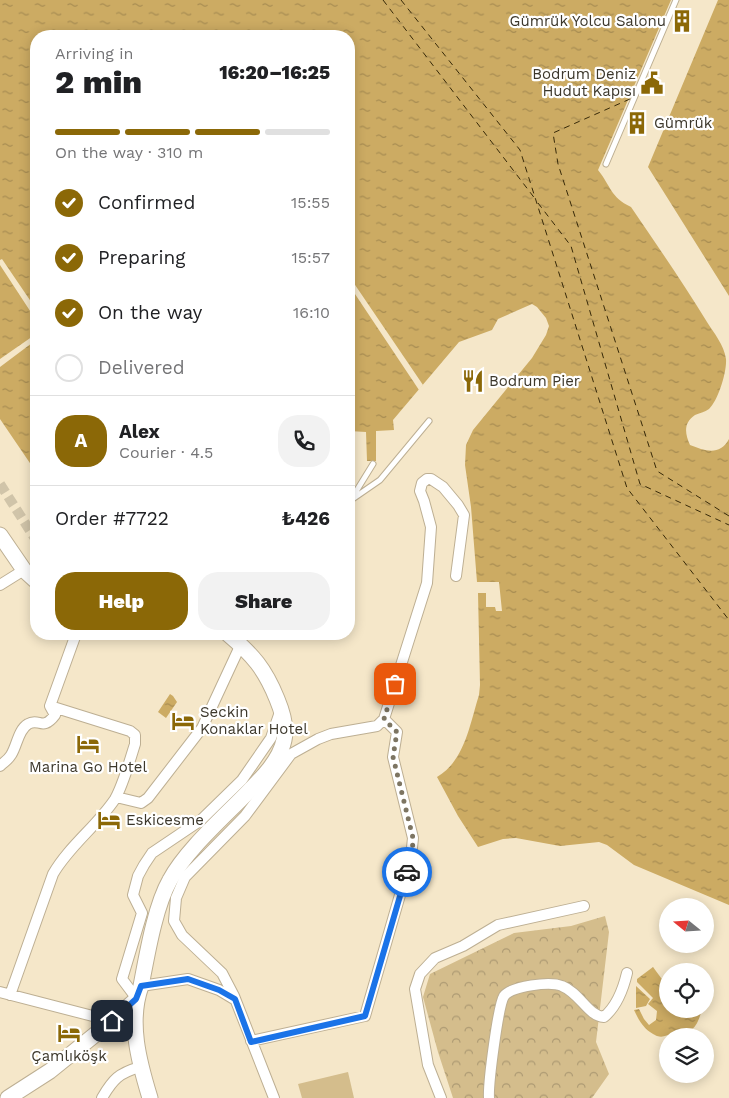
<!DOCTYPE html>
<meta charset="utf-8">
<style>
:root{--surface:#fff;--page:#f2f2f2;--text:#202124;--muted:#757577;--line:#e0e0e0;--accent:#8b6807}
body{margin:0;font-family:"Work Sans",sans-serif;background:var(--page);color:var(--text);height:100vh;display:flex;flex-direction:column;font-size:19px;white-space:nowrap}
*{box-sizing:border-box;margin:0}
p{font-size:16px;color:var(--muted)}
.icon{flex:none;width:28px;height:28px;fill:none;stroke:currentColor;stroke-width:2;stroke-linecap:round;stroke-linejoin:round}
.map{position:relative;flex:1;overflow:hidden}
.details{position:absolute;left:30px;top:30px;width:325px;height:610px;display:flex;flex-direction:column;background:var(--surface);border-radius:20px;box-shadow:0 2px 12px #0003}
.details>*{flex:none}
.needle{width:32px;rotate:288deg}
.tools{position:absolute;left:659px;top:898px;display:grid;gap:10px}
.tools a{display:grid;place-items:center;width:55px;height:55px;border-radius:50%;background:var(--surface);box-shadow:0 2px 12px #0003;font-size:25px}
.pin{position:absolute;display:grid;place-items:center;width:42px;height:42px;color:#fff;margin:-21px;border-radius:10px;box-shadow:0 2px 8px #0006}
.courier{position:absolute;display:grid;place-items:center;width:50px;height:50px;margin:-25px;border:4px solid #1a73e8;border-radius:50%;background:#fff;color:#222;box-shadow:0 1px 6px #0007}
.summary em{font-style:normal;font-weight:800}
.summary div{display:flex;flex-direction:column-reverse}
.summary{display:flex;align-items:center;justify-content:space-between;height:85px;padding:0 25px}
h1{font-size:32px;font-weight:800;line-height:38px}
.bar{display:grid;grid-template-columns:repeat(4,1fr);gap:8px 5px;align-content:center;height:60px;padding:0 25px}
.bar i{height:6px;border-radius:4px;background:var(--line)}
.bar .active{background:var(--accent)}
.bar p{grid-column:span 4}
.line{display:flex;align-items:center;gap:12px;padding:0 25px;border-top:1px solid var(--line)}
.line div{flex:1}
.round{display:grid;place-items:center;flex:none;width:52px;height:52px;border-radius:20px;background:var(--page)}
ol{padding:0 25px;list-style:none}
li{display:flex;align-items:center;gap:15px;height:55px}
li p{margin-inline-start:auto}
li .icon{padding:5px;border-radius:50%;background:var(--accent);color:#fff;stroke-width:4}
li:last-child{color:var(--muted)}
li i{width:28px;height:28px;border:2px solid var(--line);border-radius:50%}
.cta{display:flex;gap:10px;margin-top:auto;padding:10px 25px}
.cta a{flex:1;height:58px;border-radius:20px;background:var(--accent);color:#fff;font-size:20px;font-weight:800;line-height:58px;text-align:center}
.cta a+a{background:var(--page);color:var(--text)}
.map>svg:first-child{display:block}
</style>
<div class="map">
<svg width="729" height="1098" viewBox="0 0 729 1098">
<defs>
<pattern id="forest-crowns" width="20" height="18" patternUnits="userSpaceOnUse" patternTransform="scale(1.25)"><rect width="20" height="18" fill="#d4bd8c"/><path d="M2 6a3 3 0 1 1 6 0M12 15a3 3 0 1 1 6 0" fill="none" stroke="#ad9a73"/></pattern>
<pattern id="water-ripples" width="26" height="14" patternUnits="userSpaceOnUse" patternTransform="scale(1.25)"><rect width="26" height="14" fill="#ccab63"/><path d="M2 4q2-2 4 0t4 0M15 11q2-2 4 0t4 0" fill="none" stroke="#a78c52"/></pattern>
</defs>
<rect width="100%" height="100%" fill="#f5e7c9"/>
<path fill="#d4bd8c" d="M348,1072L354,1098H302L298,1084Z"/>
<path fill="url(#forest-crowns)" d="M605,916L609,932L596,1042L609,1074L592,1098H453L438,1052L423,997L430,974L514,933L571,926Z"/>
<path fill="url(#water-ripples)" d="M0,0H671L598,170C611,186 610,197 631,207C657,245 683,283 707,322C714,333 724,345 726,359C727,372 718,401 709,409C705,412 699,413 695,415C683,423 685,434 690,445C705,451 720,456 729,439V905L634,865L607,845L599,842L560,846L516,838L503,839L478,847L458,816L437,777C465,761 470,723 479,695L480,685L478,593H486V607H495L496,611H502L499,582H477L471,507L465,465L466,445L473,430L532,358L546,335L549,326L546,318L537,307L532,304L498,319L492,330L459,342L393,420L394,430L376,431V461H367L366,432L349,431V36H36V472L0,419Z
M718,0H729V296L648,167Z
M170,694L173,696L177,702L166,718L158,712Z
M653,967L667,986L668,1009H695L701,1013C695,1032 690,1032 672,1034C667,1035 663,1038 657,1036C645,1031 639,1021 634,1010L639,1009L644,1019L649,1025L656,1020L657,1011L648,1004L653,998L637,982V979Z
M636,986L650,999L646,1006L636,1008Z"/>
<path fill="#f5e7c9" d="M2,259L36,309V320L0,265V260Z
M349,276L423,385L419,390L349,285Z
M36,334V340L0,367V359Z"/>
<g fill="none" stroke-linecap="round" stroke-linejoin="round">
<path stroke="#372908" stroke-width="1" stroke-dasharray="6 5" stroke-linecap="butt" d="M383,0L536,200
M401,0L520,150L627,488L729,620
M630,99L553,133L558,164L657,471L729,516
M538,203L571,246L640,484L729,525"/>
<path stroke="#d0c4a9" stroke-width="10" stroke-dasharray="10 5" stroke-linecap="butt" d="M0,484L36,540"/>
<defs>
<path id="lane" d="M606,164L676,0
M352,498L373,464
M351,500L380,480L429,421"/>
<path id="street" d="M0,585L24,570
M50,706L76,634
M0,766C4,762 8,760 11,755C17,746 18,730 28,724C39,717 42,732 55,715L50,706
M116,797L141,803L148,798L202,728L241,644
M141,986L188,979L219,990L234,999
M0,992L112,1021
M10,995L53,874C69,846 97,826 115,799C123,785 130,760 135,744V735L130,731L50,706
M137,999L122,979L142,913L133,895L138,876L144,865L152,853L201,820L242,780L271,738L280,712
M251,1041L365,1016L411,857L413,838L393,757L397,732L384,719
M102,1098C113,1079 119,1073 140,1067
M274,1098L234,996L222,973L182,935L174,921L176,898L185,877L245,816L291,754L318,739L331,734L377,726L384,719L427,583L431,527L424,501L420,491L422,483L427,479H431L443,487L458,505L464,515L456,576
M441,1098L428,1065L415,989L420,974L435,958L463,946L498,925L584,906
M489,1098C488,1084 498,1006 504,996C512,986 550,981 562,986C580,993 588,1016 604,1017C617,1006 623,990 627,973"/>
<path id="secondary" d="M0,535L24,570L36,581
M8,1098L50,1071L112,1021L137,999
M150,1098C139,1062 128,1022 141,986C147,955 155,906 170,880C186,850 224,817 248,792C262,778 280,760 284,740C287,727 282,711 277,699C265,669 253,655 228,634"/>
</defs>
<use href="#lane" stroke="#bdaf93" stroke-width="7"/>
<use href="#street" stroke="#bdaf93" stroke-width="12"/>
<use href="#secondary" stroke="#bdaf93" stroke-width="17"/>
<use href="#lane" stroke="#fff" stroke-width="5"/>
<use href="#street" stroke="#fff" stroke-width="10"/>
<use href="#secondary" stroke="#fff" stroke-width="15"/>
</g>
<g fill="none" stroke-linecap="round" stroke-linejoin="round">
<path stroke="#7d7562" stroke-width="5" stroke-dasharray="0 9" d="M395,684L384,719L397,732L393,757L413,838L412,858L407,872"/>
<path stroke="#1a73e8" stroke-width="6" d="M112,1021L136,999L141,986L188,979L219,990L235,999L251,1042L365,1016L407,872"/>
</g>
<defs>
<symbol id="building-bare" viewBox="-9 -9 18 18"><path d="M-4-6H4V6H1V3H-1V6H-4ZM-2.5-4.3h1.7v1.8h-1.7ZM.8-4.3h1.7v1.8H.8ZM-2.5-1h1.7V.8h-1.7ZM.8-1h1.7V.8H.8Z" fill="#8b6807" stroke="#fff" stroke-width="2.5" paint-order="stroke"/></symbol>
<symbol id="civic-bare" viewBox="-9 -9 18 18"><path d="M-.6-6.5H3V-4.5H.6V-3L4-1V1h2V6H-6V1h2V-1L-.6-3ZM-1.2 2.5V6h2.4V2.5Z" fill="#8b6807" stroke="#fff" stroke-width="2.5" paint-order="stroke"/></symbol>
<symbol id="restaurant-bare" viewBox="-9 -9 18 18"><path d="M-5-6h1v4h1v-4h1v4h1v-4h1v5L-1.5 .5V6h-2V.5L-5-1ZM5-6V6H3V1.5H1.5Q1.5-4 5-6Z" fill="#8b6807" stroke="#fff" stroke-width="2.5" paint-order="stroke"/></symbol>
<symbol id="hotel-bare" viewBox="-9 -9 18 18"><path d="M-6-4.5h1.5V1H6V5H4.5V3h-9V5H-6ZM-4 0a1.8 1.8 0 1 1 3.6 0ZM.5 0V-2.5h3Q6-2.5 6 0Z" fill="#8b6807" stroke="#fff" stroke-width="2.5" paint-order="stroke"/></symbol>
</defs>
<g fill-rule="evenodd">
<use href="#building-bare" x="666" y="5" width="32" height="32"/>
<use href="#civic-bare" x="636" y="67" width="32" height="32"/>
<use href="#building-bare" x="621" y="107" width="32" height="32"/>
<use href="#restaurant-bare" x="457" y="365" width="32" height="32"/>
<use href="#hotel-bare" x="167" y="705" width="32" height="32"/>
<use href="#hotel-bare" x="72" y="728" width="32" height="32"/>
<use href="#hotel-bare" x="93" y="804" width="32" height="32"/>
<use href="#hotel-bare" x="53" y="1017" width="32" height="32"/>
</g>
<g text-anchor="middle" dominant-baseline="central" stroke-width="4.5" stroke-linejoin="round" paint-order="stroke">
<g font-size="15" fill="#3c372b" stroke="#fff" text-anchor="start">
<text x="666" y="21" text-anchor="end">Gümrük Yolcu Salonu</text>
<text x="636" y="74" text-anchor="end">Bodrum Deniz<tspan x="636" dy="17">Hudut Kapısı</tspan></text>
<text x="654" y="123">Gümrük</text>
<text x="489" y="381">Bodrum Pier</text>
<text x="200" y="712">Seckin<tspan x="200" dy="17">Konaklar Hotel</tspan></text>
<text x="88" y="767" text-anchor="middle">Marina Go Hotel</text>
<text x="126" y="820">Eskicesme</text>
<text x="69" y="1056" text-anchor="middle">Çamlıköşk</text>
</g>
</g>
</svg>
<div class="tools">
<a><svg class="needle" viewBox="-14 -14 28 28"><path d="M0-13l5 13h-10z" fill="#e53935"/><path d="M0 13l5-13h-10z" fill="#757577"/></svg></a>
<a><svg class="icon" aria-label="locate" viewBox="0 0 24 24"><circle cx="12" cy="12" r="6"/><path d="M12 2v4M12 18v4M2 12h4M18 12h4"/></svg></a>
<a><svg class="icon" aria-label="layers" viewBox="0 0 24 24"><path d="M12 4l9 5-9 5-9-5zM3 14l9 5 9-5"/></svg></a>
</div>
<div class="pin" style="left:395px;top:684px;background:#ea580c"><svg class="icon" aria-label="bag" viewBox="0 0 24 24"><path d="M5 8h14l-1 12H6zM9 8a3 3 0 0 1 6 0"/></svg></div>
<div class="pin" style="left:112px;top:1021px;background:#1f2937"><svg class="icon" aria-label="home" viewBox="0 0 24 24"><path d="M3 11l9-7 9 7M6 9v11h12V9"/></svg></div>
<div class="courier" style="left:407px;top:872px"><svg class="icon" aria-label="car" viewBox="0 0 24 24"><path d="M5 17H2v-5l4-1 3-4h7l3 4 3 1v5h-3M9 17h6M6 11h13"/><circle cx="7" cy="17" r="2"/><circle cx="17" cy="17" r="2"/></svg></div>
<section class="details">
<div class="summary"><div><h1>2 min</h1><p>Arriving in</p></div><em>16:20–16:25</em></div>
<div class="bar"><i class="active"></i><i class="active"></i><i class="active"></i><i></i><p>On the way · 310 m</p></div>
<ol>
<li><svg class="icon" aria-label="check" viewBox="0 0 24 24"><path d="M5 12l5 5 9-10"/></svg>Confirmed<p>15:55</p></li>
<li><svg class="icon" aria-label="check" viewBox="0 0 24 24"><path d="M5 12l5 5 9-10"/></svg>Preparing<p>15:57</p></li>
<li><svg class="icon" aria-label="check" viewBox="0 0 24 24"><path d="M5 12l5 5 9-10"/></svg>On the way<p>16:10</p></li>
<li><i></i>Delivered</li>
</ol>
<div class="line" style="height:90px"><b class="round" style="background:var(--accent);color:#fff">A</b><div><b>Alex</b><p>Courier · 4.5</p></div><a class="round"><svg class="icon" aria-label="phone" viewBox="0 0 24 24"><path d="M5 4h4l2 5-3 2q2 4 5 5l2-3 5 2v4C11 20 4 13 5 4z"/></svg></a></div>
<div class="line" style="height:65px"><div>Order #7722</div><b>₺426</b></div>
<div class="cta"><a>Help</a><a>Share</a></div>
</section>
</div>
